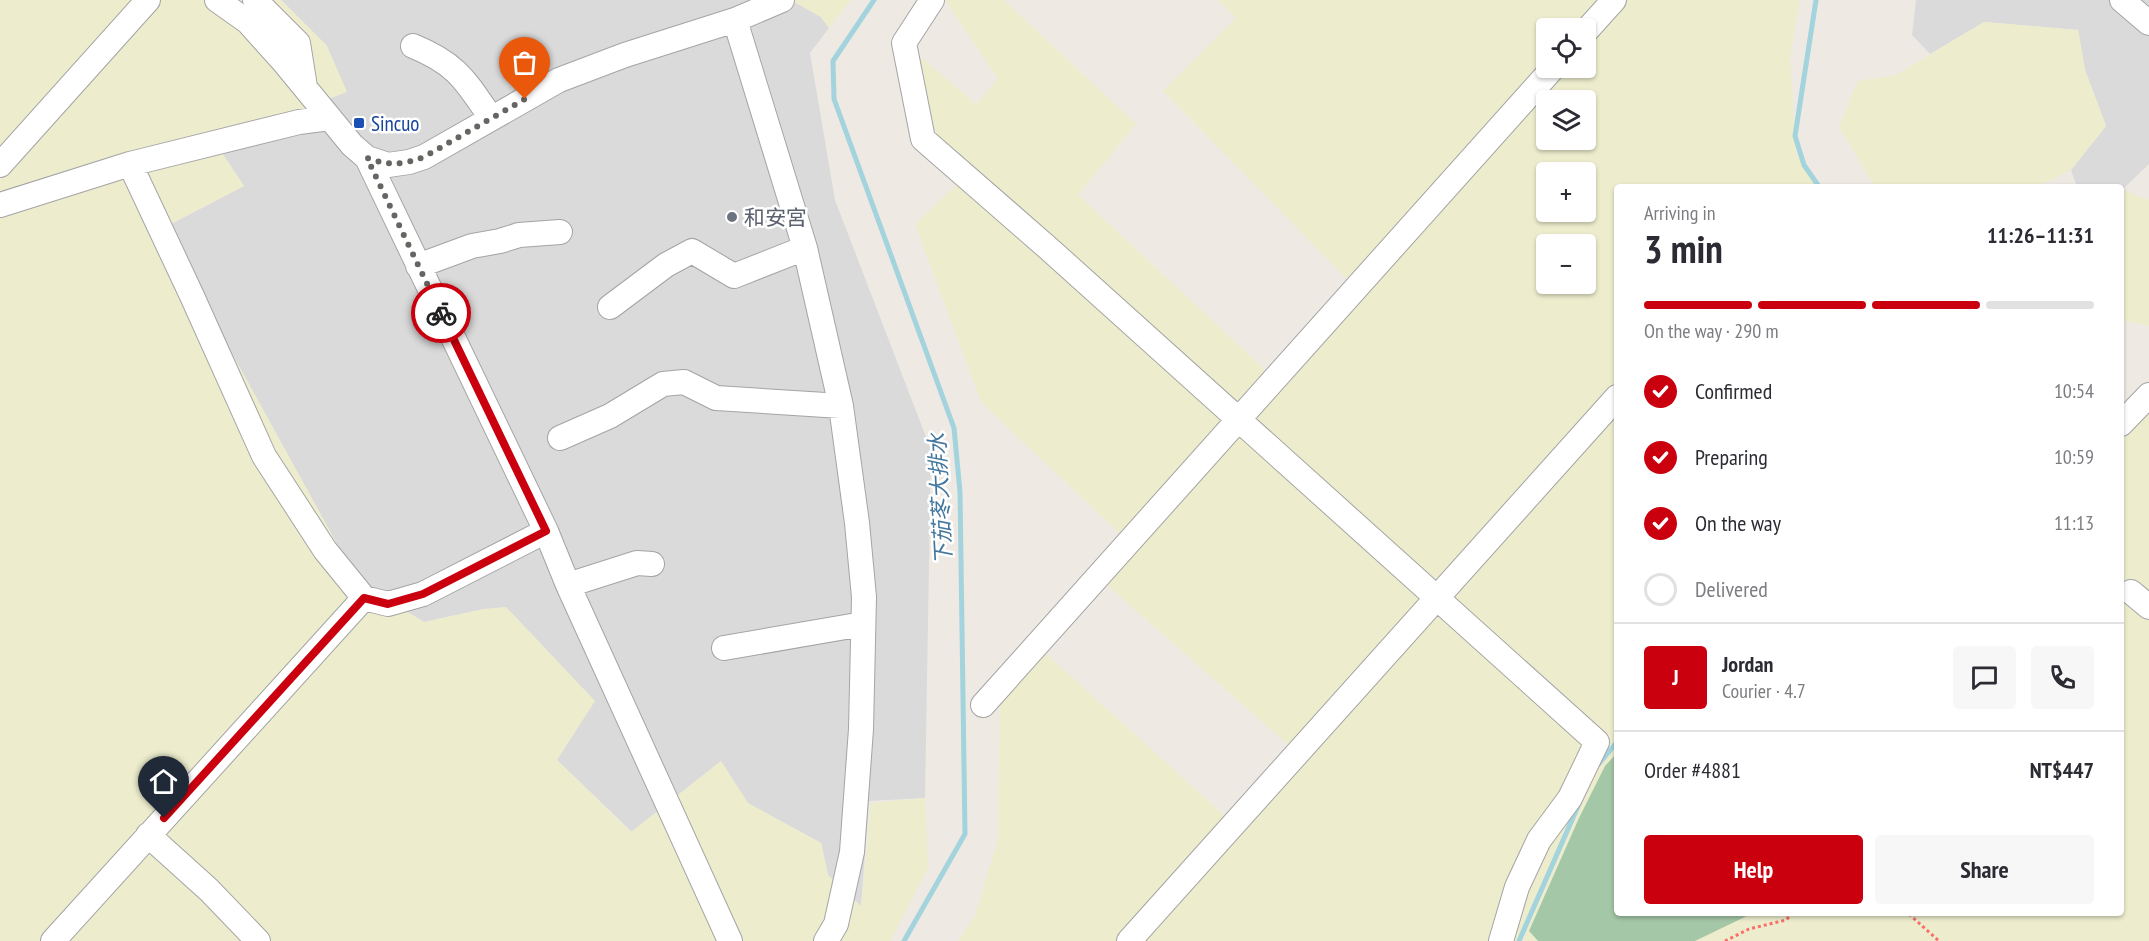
<!DOCTYPE html>
<meta charset="utf-8">
<style>
:root{--surface:#fff;--page:#f7f7f7;--text:#2b2b33;--muted:#7c7c81;--line:#e1e1e2;--accent:#ca000e}
body{margin:0;font-family:"PT Sans Narrow","Noto Sans TC",sans-serif;background:var(--page);color:var(--text);height:100vh;display:flex;flex-direction:column;font-size:22px;white-space:nowrap}
*{box-sizing:border-box;margin:0}
p{font-size:20px;color:var(--muted)}
.icon{flex:none;width:33px;height:33px;fill:none;stroke:currentColor;stroke-width:2;stroke-linecap:round;stroke-linejoin:round}
.map{position:relative;flex:1;overflow:hidden}
.drawer{position:absolute;left:1614px;top:184px;width:510px;height:732px;display:flex;flex-direction:column;background:var(--surface);border-radius:6px;box-shadow:0 2px 4px #0004}
.drawer>*{flex:none}
.buttons{position:absolute;left:1536px;top:18px;display:grid;gap:12px}
.buttons a{display:grid;place-items:center;width:60px;height:60px;border-radius:6px;background:var(--surface);box-shadow:0 2px 4px #0004;font-size:30px}
.pin{position:absolute;display:grid;place-items:center;width:51px;height:51px;color:#fff;margin:-62px -26px;border-radius:50% 50% 50% 0;rotate:-45deg;box-shadow:0 0 6px #0007}
.pin .icon{rotate:45deg}
.courier{position:absolute;display:grid;place-items:center;width:60px;height:60px;margin:-30px;border:4px solid #ca000e;border-radius:50%;background:#fff;color:#222;box-shadow:0 2px 8px #0007}
.summary em{font-style:normal;font-weight:600}
.summary div{display:flex;flex-direction:column-reverse}
.summary{display:flex;align-items:center;justify-content:space-between;height:102px;padding:0 30px}
h1{font-size:39px;font-weight:600;line-height:45px}
.bar{display:grid;grid-template-columns:repeat(4,1fr);gap:9px 6px;align-content:center;height:72px;padding:0 30px}
.bar i{height:8px;border-radius:4px;background:var(--line)}
.bar .active{background:var(--accent)}
.bar p{grid-column:span 4}
.line{display:flex;align-items:center;gap:15px;padding:0 30px;border-top:2px solid var(--line)}
.line div{flex:1}
.round{display:grid;place-items:center;flex:none;width:63px;height:63px;border-radius:6px;background:var(--page)}
ol{padding:0 30px;list-style:none}
li{display:flex;align-items:center;gap:18px;height:66px}
li p{margin-inline-start:auto}
li .icon{padding:6px;border-radius:50%;background:var(--accent);color:#fff;stroke-width:4}
li:last-child{color:var(--muted)}
li i{width:33px;height:33px;border:3px solid var(--line);border-radius:50%}
.cta{display:flex;gap:12px;margin-top:auto;padding:12px 30px}
.cta a{flex:1;height:69px;border-radius:6px;background:var(--accent);color:#fff;font-size:24px;font-weight:600;line-height:69px;text-align:center}
.cta a+a{background:var(--page);color:var(--text)}
.map>svg:first-child{display:block}
</style>
<div class="map">
<svg width="2149" height="941" viewBox="0 0 2149 941">
<rect width="100%" height="100%" fill="#eeeae3"/>
<path fill="#dbdada" d="M281,0H791L821,17L829,28L810,53L835,200L931,450L925,798L869,801L861,907L828,875L821,843L747,803L721,761L632,832L557,760L484,609L424,622L376,593L348,564L163,228L244,186L221,152L327,46Z
M1916,0H2149V164L2121,191V188L2077,187L2071,170L2106,126L2085,70L2078,30L1984,22L1930,54L1912,35Z"/>
<path fill="#ededce" fill-rule="evenodd" d="M0,0H281L327,46L347,92L245,130L222,153L244,186L163,228L348,564L376,593L424,622L484,609L506,607L595,701L557,760L631,832L721,761L748,803L821,843L828,875L861,906L871,803L925,798L928,868L890,941H0Z
M791,0H851L829,28L821,17Z
M945,0H1004L1136,124L1078,195L1274,378L1356,288L1163,91L1236,18L1218,0H1800L1790,58L1796,153L1820,187L1617,188V914H2121V423L2149,397V941H958L975,916L998,839L1000,690L1043,651L1226,817L1292,748L1099,578L1133,546L981,402L915,224L966,176L923,139L904,43L976,104L998,79ZM1546,28H1586V68H1546ZM1546,100H1586V140H1546ZM1546,172H1586V212H1546ZM1546,244H1586V284H1546Z
M1984,22L2078,30L2085,70L2106,126L2071,170L2036,187H1875L1839,127L1858,81L1896,75Z
M2121,189L2149,200V326L2121,320Z"/>
<path fill="#a4c7a7" d="M1617,753V914H1751L1695,941H1538L1529,931L1579,818L1605,766Z"/>
<g fill="none" stroke-linecap="round" stroke-linejoin="round">
<path stroke="#a3d3dc" stroke-width="5" d="M874,0L833,61L834,99L954,428L960,492L965,834L904,941
M1816,0L1795,136L1804,165L1820,188
M1597,766L1617,742
M1519,941L1579,804"/>
<defs>
<path id="minor" d="M217,0L248,22L283,61L352,145L367,158L388,165L409,162L424,157L559,80L625,55L735,20L782,0
M255,0L298,43L305,87
M932,0L904,43L923,139L1048,248L1597,742L1570,798L1539,840L1517,887L1501,941
M2122,0L2149,23
M735,20L805,248L841,406L857,523L864,597L861,729L852,852L836,924L826,941
M1586,31L1614,0
M413,46C457,64 465,80 491,118
M367,158L546,531L568,585L730,941
M130,164L192,296L264,456L325,550L364,598L388,604L423,594L546,531
M0,165L148,0
M0,205L130,164L299,122L330,118
M418,266L472,246L500,241L519,235L560,232
M610,307L666,265L692,251L734,276L805,248
M2121,424L2149,395
M560,438L610,416L663,384L684,382L716,398L841,406
M568,585L637,563L652,564
M2131,592L2149,607
M724,648L863,624
M983,705L1553,68
M148,835L209,890L258,941
M53,941L364,598
M1129,941L1617,397"/>
</defs>
<use href="#minor" stroke="#a4a4a4" stroke-width="26"/>
<path stroke="#fa6d68" stroke-width="3" stroke-dasharray="3 3" stroke-linecap="butt" d="M1909,914L1939,941
M1725,941L1749,929L1786,920L1792,914"/>
<use href="#minor" stroke="#fff" stroke-width="24"/>
</g>
<g fill="none" stroke-linecap="round" stroke-linejoin="round">
<path stroke="#666562" stroke-width="6" stroke-dasharray="0 10.8" d="M441,313L367,158C391,166 400,165 424,157L525,99"/>
<path stroke="#ca000e" stroke-width="8" d="M164,818L364,598L388,604L423,594L546,531L441,313"/>
</g>
<rect fill="#1a4fb4" stroke="#fff" stroke-width="2" x="353" y="117" width="12" height="12" rx="3"/>
<circle fill="#6b7280" stroke="#fff" stroke-width="2" cx="732" cy="217" r="6"/>
<g text-anchor="middle" dominant-baseline="central" stroke-width="5" stroke-linejoin="round" paint-order="stroke">
<g font-size="21" fill="#164399" stroke="#fff" text-anchor="start">
<text x="371" y="123">Sincuo</text>
</g>
<g font-size="21" fill="#5b616d" stroke="#fff" text-anchor="start">
<text x="744" y="217">和安宮</text>
</g>
<g font-size="22" font-style="italic" fill="#43779d" stroke="#fff">
<text transform="translate(940 499) rotate(-93)">下茄苳大排水</text>
</g>
</g>
</svg>
<div class="buttons">
<a><svg class="icon" aria-label="locate" viewBox="0 0 24 24"><circle cx="12" cy="12" r="6"/><path d="M12 2v4M12 18v4M2 12h4M18 12h4"/></svg></a>
<a><svg class="icon" aria-label="layers" viewBox="0 0 24 24"><path d="M12 4l9 5-9 5-9-5zM3 14l9 5 9-5"/></svg></a>
<a>+</a>
<a>−</a>
</div>
<div class="pin" style="left:525px;top:99px;background:#ea580c"><svg class="icon" aria-label="bag" viewBox="0 0 24 24"><path d="M5 8h14l-1 12H6zM9 8a3 3 0 0 1 6 0"/></svg></div>
<div class="pin" style="left:164px;top:818px;background:#1f2937"><svg class="icon" aria-label="home" viewBox="0 0 24 24"><path d="M3 11l9-7 9 7M6 9v11h12V9"/></svg></div>
<div class="courier" style="left:441px;top:313px"><svg class="icon" aria-label="bike" viewBox="0 0 24 24"><circle cx="6" cy="16" r="4"/><circle cx="18" cy="16" r="4"/><path d="M6 16l4-8h5l3 8M10 8l3 8H6M13 5h3"/></svg></div>
<section class="drawer">
<div class="summary"><div><h1>3 min</h1><p>Arriving in</p></div><em>11:26–11:31</em></div>
<div class="bar"><i class="active"></i><i class="active"></i><i class="active"></i><i></i><p>On the way · 290 m</p></div>
<ol>
<li><svg class="icon" aria-label="check" viewBox="0 0 24 24"><path d="M5 12l5 5 9-10"/></svg>Confirmed<p>10:54</p></li>
<li><svg class="icon" aria-label="check" viewBox="0 0 24 24"><path d="M5 12l5 5 9-10"/></svg>Preparing<p>10:59</p></li>
<li><svg class="icon" aria-label="check" viewBox="0 0 24 24"><path d="M5 12l5 5 9-10"/></svg>On the way<p>11:13</p></li>
<li><i></i>Delivered</li>
</ol>
<div class="line" style="height:108px"><b class="round" style="background:var(--accent);color:#fff">J</b><div><b>Jordan</b><p>Courier · 4.7</p></div><a class="round"><svg class="icon" aria-label="chat" viewBox="0 0 24 24"><path d="M4 5h16v11H9l-5 4z"/></svg></a><a class="round"><svg class="icon" aria-label="phone" viewBox="0 0 24 24"><path d="M5 4h4l2 5-3 2q2 4 5 5l2-3 5 2v4C11 20 4 13 5 4z"/></svg></a></div>
<div class="line" style="height:78px"><div>Order #4881</div><b>NT$447</b></div>
<div class="cta"><a>Help</a><a>Share</a></div>
</section>
</div>
